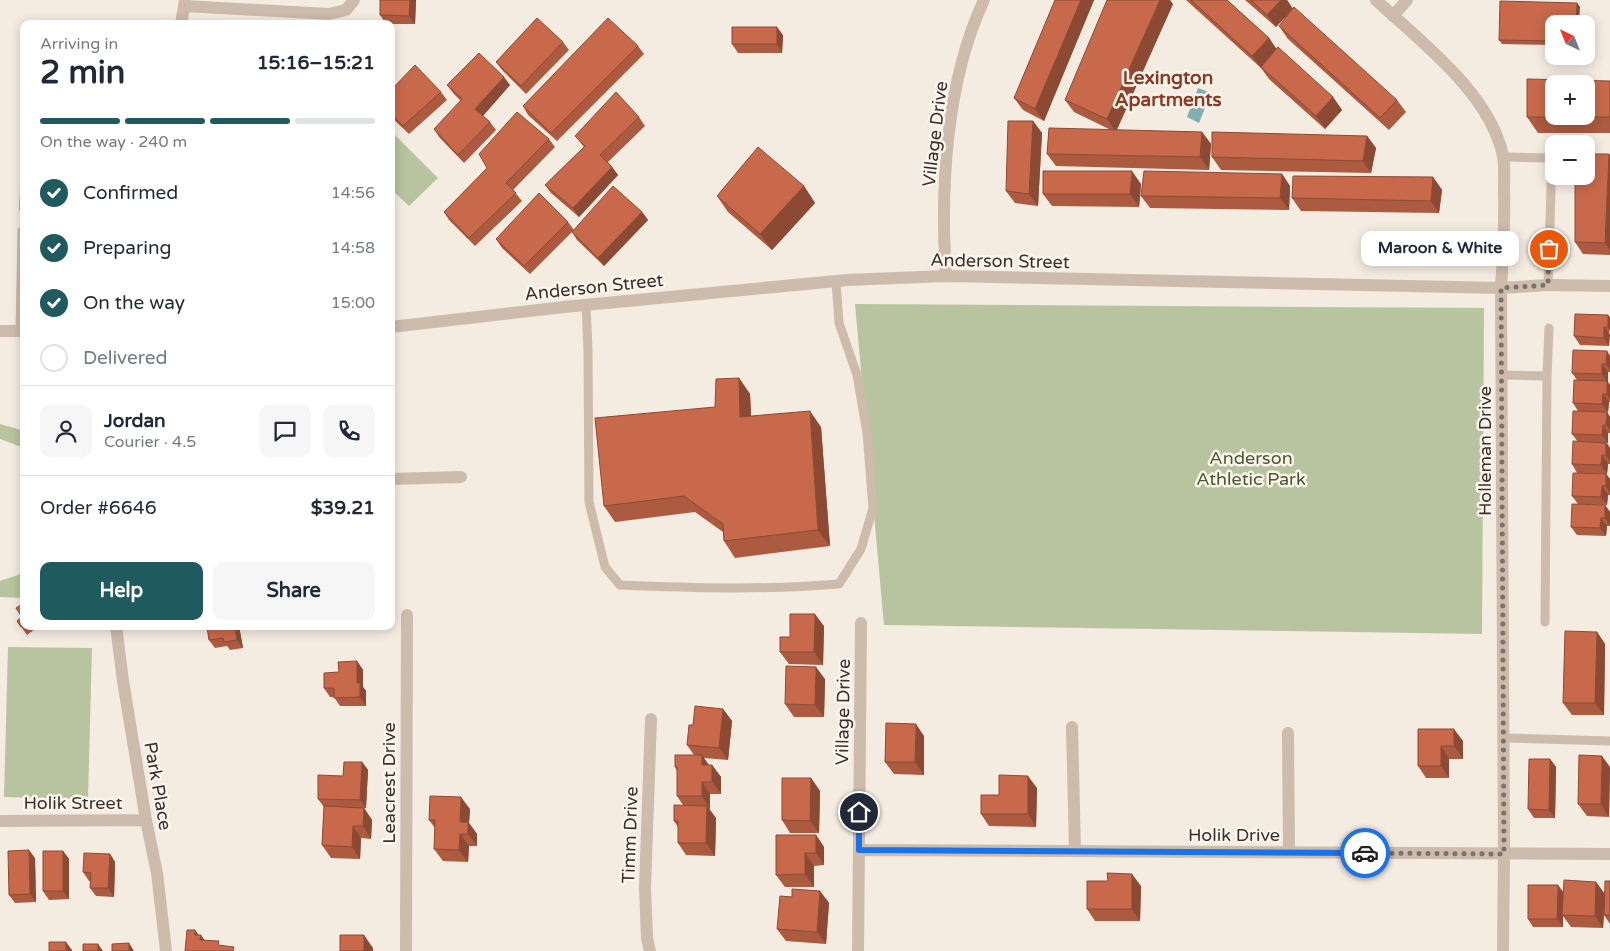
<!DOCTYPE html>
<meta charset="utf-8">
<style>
:root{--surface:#fff;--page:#f6f6f7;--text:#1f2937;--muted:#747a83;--line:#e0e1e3;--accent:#1f5a5e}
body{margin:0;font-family:"Varela Round",sans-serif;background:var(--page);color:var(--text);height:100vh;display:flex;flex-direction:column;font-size:19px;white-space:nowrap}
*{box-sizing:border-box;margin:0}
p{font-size:16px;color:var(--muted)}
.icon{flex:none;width:28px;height:28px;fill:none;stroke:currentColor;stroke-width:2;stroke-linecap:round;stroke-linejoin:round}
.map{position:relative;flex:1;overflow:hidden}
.side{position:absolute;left:20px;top:20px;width:375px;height:610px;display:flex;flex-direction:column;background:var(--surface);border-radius:10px;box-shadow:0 2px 12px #0003}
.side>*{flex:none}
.needle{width:32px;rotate:317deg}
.tools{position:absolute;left:1545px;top:15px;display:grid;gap:10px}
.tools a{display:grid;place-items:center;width:50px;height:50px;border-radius:10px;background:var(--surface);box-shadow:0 2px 12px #0003;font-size:25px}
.pin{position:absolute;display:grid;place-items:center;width:42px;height:42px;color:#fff;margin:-21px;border:2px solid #fff;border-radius:50%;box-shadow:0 1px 5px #0007}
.courier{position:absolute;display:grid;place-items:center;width:50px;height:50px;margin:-25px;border:4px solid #1a73e8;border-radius:50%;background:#fff;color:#222;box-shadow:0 1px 6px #0007}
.bubble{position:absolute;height:35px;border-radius:10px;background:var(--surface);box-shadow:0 2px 12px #0003;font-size:16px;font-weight:700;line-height:35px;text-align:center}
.overview em{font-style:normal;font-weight:700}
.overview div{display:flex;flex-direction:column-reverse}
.overview{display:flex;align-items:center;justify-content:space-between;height:85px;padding:0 20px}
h1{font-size:32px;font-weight:700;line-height:38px}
.bar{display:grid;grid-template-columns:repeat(4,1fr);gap:8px 5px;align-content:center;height:60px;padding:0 20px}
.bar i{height:6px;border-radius:4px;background:var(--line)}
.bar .on{background:var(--accent)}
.bar p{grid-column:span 4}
.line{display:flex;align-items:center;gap:12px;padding:0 20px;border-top:1px solid var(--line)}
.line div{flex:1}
.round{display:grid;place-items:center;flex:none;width:52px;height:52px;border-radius:10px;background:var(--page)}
ol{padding:0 20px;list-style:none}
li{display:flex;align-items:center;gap:15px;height:55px}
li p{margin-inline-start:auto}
li .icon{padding:5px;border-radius:50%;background:var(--accent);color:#fff;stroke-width:4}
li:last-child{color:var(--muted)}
li i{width:28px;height:28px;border:2px solid var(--line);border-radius:50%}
.cta{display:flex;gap:10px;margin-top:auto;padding:10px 20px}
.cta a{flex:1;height:58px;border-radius:10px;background:var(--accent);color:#fff;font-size:20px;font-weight:700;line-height:58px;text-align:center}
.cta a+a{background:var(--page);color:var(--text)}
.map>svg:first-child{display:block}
</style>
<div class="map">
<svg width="1610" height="951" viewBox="0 0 1610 951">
<rect width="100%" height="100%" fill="#f4ebe1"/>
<path fill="#b8c4a0" d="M391,131L438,178L409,206L391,189Z
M855,304L1484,308L1482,634L884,625Z
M0,424L24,431V448L0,439Z
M24,571V598L0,597V581L18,575Z
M8,647L92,648L88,799L4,797Z"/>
<path fill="#7fb0b2" d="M1198,88L1211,93L1199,123L1187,117Z"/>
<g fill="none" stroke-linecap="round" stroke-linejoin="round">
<path stroke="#cdbbac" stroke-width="9" d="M1504,157L1554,158
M1548,285L1552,158
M586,305L588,349L589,502L605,567L620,585C693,588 766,590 839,584L861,549L873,508L867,433L857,375L839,323L836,282
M20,331L22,231
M1502,375L1547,376
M1545,622L1547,376L1549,328
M1504,738L1610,741"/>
<path stroke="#cdbbac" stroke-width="12" d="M184,6L329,14L346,10L354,0
M1393,16L1407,0
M181,24L185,0
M946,276C940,188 946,81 984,0
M391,479L461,477
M116,626L123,681L146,820L157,873L166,951
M1072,727L1075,851
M1288,733L1289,852
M0,821L146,820
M859,850L1610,854
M406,951L407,615
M650,951L647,938L645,888L651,719
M858,951L861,623"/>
<path stroke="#cdbbac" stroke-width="12" d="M1376,0C1421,42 1490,93 1503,156C1505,166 1504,179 1504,190C1505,223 1503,256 1501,288L1504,853L1503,951
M391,327L564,307L847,280L946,276L1501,288L1548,285L1610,286
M0,331H24"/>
</g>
<path fill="#ac5a40" d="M380,0H416L415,24H386L380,15Z
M1055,0H1094L1044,121L1023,110L1014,98Z
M1186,0H1227L1269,38L1276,49L1333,97L1342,110L1325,129L1269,79L1261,68Z
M1245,0H1287L1293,9L1276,27Z
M1577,3L1580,7L1554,24V45L1502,44L1499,40Z
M1173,4L1116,130L1202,132L1211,144L1209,170L1056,166L1047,154L1111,130L1074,112L1065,100Z
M1279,26L1397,100L1406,112L1389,130L1288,39Z
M783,35L782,53H738L732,44Z
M563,42L569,50L526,94L502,70L496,62Z
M638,46L644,54L557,141L528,115L523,106Z
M1610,81V133H1538L1527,117Z
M447,85H510L483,116L490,122L496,130L464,163L439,137L434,129L461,101L453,93Z
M391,90L441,92L447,100L409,134L391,117Z
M639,117L645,126L608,162L612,167L618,175L579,217L551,193L545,185L584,147L575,136Z
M1033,121L1042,133L1038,206L1015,203L1006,191Z
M24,124V215L20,210Z
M1367,136L1376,148L1371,173L1221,170L1212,157Z
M549,139L555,147L513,190L522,201L475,246L449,220L444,212Z
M1609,154L1610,156V255L1583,254L1575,242Z
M1282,174L1290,186L1289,210L1150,208L1141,196Z
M1433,177L1442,190L1439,213L1301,211L1292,198Z
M1141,184L1139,207L1052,206L1043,194Z
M804,186L815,203L772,250L728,212L717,196Z
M642,212L648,220L604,266L577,240L572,232L530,274L502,248L496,239L568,222L574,230Z
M1610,317L1609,346L1580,345L1574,336Z
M1607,351L1610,356V372H1608V382L1610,385V402H1609L1608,412H1607L1610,417V433H1608V443H1607L1610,448V464H1608L1607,474L1577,473L1572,464L1578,442L1572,434L1578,411L1573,403L1577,380L1572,373Z
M739,378L750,394L751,416L821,427L830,546L735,558L724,541L723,532L695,512L615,522L604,506L715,407Z
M1606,474L1610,479V495H1608L1607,505L1578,504L1572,496Z
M1605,505L1610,512V526H1607L1606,536L1577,535L1571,527Z
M24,603V626H39L27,635L17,621L22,617Z
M205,626H239L243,648L230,650L227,646L215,648L209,640L208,632Z
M824,626L823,665L789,664L780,652L790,637Z
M1597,632L1605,644L1604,715H1572L1563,703Z
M357,661L363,670V687L366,691V706H340L334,697H330L324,688L339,672Z
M825,679L824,717H794L785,704Z
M723,709L732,721L728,760L704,758L709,765H712L721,777V794H710V809H709L716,818L715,856L686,855L678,843V827L674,821L683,805L677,796V771L675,767L694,755L687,745L693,725Z
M1418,729L1463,741V759H1449V778H1426L1418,766Z
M924,736V775L894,774L885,762Z
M1550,759L1556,767L1555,818H1534L1528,809Z
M362,762L368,770L366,808H364L372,820L371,839L361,838L360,859L331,858L322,845L324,807L318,799Z
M1610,767L1609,817L1587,816L1578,804Z
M811,778L820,791L819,833H790L782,820Z
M1037,788L1036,827L989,826L981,814Z
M470,809L469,823L477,834V846H469L468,862L443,861L434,849L435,828L429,820Z
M816,835L824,847V865L814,866V887H785L776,875Z
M63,851L69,859V899L49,900L43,891Z
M110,854L115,862L114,897L96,896L90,888V881H89L83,872Z
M35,858L36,902L15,903L9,895Z
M1610,881V924L1604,915L1603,928L1571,927L1563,916V927H1533L1528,919L1563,892L1596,882L1604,894Z
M1141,886L1140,921H1095L1087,909Z
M820,891L829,903L826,944L786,941L777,929L792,897Z"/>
<path fill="#8c4a34" d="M410,0H416L415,24L409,16Z
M1081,0H1094L1044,121L1035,109Z
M1160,0H1170L1173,4L1116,132L1107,119Z
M1281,0H1287L1293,9L1276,27L1267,15Z
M1577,3L1580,7L1579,24H1576Z
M777,27L783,35L782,53L777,44Z
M1269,38L1278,51L1261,68L1252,56Z
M504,77L510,85L481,118L475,109Z
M1333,97L1342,110L1325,129L1316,116Z
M1033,121L1042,133L1038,206L1029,194Z
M1202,132L1211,144L1209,170L1200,157Z
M1367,136L1376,148L1371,173L1363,161Z
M1609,154L1610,156V250L1605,243Z
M612,167L618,175L579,217L573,208Z
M1132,171L1141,184L1139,207L1130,194Z
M1282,174L1290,186L1289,210L1280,198Z
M1433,177L1442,190L1439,213L1431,201Z
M804,186L815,203L772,250L760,234Z
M642,212L648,220L604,266L598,258Z
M1608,315L1610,317V331L1608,327Z
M1604,327L1610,335L1609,346L1604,338Z
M1607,351L1610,356V369L1606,364Z
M1602,364L1608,372V382L1610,385V399L1607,394V382L1602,374Z
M739,378L750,394L752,434L740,417Z
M1603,394L1609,402L1608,412L1602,404Z
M810,411L821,427L830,546L818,530Z
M1607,412L1610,417V430L1606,425Z
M1603,425L1608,433V443L1602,435Z
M1606,443L1610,448V461L1606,455Z
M1602,455L1608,464L1607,474L1601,465Z
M1606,474L1610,479V493L1606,486Z
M1602,486L1608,495L1607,505L1601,497Z
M1605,505L1610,512V525L1605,518Z
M1601,518L1607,526L1606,536L1600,528Z
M815,614L824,626L823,665L814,652Z
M235,626H239L243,648L237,640Z
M1597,632L1605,644L1604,715L1595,703Z
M357,661L363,670V687L366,691V706L360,697L357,683Z
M816,667L825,679L824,717L815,705Z
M723,709L732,721L728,760L719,748Z
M916,724L924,736V775L915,762Z
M1454,729L1463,741V759L1454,746Z
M1441,746L1449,759V778L1441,766Z
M702,755L710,767L702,765Z
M1602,756L1610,767L1609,817L1601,804Z
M1550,759L1556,767L1555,818L1549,810Z
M362,762L368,770L366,808L360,800Z
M712,765L721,777V794L712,782Z
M1028,776L1037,788L1036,827L1028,814Z
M811,778L820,791L819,833L810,821Z
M702,782L710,794V809L702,796Z
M461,797L470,809L469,823L477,834V846L460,822Z
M707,806L716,818L715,856L706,843Z
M364,808L372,820L371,839L363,826Z
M353,826L361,838L360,859L352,847Z
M460,834L469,846L468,862L459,850Z
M816,835L824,847V865L816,853Z
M29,850L35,858L36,902L30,894Z
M63,851L69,859V899L63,891Z
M805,853L814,866V887L805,874Z
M110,854L115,862L114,897L108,888Z
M1132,874L1141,886L1140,921L1132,909Z
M1596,882L1605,894L1603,928L1595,916Z
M1558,885L1564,893L1562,915L1563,916V927L1557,919Z
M820,891L829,903L826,944L817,932Z
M195,930L201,938V935L210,948L195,935Z
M364,935L373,948V951H364Z
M66,942L72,950V951H66Z
M129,943L134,951H129Z
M98,944L103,951H98Z"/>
<path fill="#c8694b" stroke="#8c4a34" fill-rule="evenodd" d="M380,0H410L409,16L380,15Z
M1055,0H1081L1035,109L1014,98Z
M1107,0H1160L1107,119L1065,100Z
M1191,0H1227L1269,38L1252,56Z
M1251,0H1281L1267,15Z
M1500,1L1577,3L1576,24H1554V41L1499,40Z
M1294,7L1397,100L1380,118L1279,26Z
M537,18L563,42L521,86L496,62Z
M608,18L638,46L551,133L523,106Z
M24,27V114H23Z
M732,27H777V44H732Z
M1278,47L1333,97L1316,116L1261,67Z
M479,53L504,77L475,109L490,122L458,155L434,129L462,99L447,85Z
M415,65L441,92L403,126L391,114V90Z
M1527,79L1610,81V117H1527ZM1554,84H1586V116H1554Z
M616,92L639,117L600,155L612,167L573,208L545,185L585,146L575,136Z
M517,112L549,139L506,183L516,193L469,238L444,212L487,168L479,154Z
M1008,121H1033L1029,194L1006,191Z
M22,124H24V210H20Z
M1049,128L1202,132L1200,157L1047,154Z
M1212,132L1367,136L1363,161L1212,157Z
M758,147L804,186L760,234L717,196Z
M1586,154H1609L1605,243L1575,242V176H1586Z
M1043,171H1132L1130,194H1043Z
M1144,171L1282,174L1280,198L1141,196Z
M1293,176L1433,177L1431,201L1292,198Z
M613,186L642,212L598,258L572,232Z
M539,193L568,222L524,266L496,239Z
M1575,314L1608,315V327H1604V338L1574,336Z
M1573,350L1607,351L1606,364H1602V374L1572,373Z
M739,378L740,417L810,411L818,530L724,541L723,524L684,496L604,506L595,418L715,407L716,379Z
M1574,380L1607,381V394H1603L1602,404L1573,403Z
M1573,411L1607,412L1606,425H1603L1602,435L1572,434Z
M1573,441L1606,443V455H1602L1601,465L1572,464Z
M1573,473L1606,474V486H1602L1601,497L1572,496Z
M1572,504L1605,505V518H1601L1600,528L1571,527Z
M24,603V625L21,627L17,621L22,617L16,608Z
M790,614H815L814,652H780V637H790Z
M205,626H235L237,640L224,642L223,638L209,640L207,627L205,628Z
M1565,631L1597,632L1595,703H1563Z
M357,661V683H360V697L334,698V688H324V673L339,672L338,662Z
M786,666L816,667L815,705L785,704Z
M695,706L723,709L719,748L687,745L689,725H693Z
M886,723L916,724L915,762H885Z
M1418,729H1454V746H1441V766H1418Z
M675,755H702V765H712V782H702V796H677V767H675Z
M1579,755L1602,756L1601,804H1578Z
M1529,759H1550L1549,810L1528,809Z
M344,762H362L360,800L318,799V775L343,776Z
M999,775L1028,776V814H981V795H999Z
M782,778H811L810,821L782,820Z
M430,796L461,797L460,822H468V834H460L459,850L434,849L435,820H429Z
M674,805L707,806L706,843H678V821H674Z
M324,806L364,808L363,826H353L352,847L322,845Z
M776,835H816V853H805V874L776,875Z
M29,850L30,894L9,895L8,851Z
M43,851H63V891H43Z
M84,853L110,854L108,888H90L91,873L83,872Z
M1107,873L1132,874V909H1087V881H1108Z
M1564,880L1596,882L1595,916L1562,915Z
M1605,881H1610V915H1604Z
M1528,885H1558L1557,919H1528Z
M792,889L820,891L817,932L777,929L780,896L792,897Z
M187,930H195V935H201L200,940L219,941L218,945L234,947L233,951H185Z
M340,935H364V951H340Z
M49,942H66V951H49Z
M129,943V951H112V944Z
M83,944H98V951H83Z"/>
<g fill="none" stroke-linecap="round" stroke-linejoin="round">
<path stroke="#7c716b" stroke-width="5" stroke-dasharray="0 9" d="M1365,853L1504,854L1501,288L1548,285L1549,249"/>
<path stroke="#1a73e8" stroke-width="6" d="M859,812V850L1365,853"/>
</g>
<g text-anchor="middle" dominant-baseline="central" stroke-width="5" stroke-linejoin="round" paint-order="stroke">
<g font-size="18" fill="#3b302b" stroke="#fbf5ee">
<text transform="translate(935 134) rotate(-83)">Village Drive</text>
<text transform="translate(1000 261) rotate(1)">Anderson Street</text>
<text transform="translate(594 287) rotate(-6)">Anderson Street</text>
<text transform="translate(1485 451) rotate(-90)">Holleman Drive</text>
<text transform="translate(843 712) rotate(-89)">Village Drive</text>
<text transform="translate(389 783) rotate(-90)">Leacrest Drive</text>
<text transform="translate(158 786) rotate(80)">Park Place</text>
<text x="73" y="803">Holik Street</text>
<text transform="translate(630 835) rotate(-88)">Timm Drive</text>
<text x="1234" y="835">Holik Drive</text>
</g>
<g font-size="18" fill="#4a5a2e" stroke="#fbf5ee">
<text x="1251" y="458">Anderson<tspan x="1251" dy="21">Athletic Park</tspan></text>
</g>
<g font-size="19" font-weight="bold" fill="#8c3b22" stroke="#fbf5ee">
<text x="1168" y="78">Lexington<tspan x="1168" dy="22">Apartments</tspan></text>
</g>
</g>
</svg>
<div class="tools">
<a><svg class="needle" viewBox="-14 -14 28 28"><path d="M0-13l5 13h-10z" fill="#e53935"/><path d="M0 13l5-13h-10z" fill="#747a83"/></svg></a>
<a>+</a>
<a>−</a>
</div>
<div class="pin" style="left:1549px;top:249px;background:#ea580c"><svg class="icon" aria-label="bag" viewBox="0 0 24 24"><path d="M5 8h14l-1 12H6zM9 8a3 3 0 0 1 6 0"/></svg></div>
<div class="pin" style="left:859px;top:812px;background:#1f2937"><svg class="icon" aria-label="home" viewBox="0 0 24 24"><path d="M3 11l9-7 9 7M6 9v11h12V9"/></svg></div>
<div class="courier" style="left:1365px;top:853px"><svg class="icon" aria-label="car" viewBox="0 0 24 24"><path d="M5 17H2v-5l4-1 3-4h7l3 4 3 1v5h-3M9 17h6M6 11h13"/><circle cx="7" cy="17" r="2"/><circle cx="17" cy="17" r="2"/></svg></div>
<div class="bubble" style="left:1361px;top:231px;width:158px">Maroon &amp; White</div>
<section class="side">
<div class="overview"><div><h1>2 min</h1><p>Arriving in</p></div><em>15:16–15:21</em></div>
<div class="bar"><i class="on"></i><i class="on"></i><i class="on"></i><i></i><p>On the way · 240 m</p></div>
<ol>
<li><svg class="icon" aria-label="check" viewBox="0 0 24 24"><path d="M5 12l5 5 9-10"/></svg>Confirmed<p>14:56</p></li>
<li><svg class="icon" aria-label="check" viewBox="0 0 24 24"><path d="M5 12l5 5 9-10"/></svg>Preparing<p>14:58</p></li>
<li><svg class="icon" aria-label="check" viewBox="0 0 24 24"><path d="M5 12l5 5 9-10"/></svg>On the way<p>15:00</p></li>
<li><i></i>Delivered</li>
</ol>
<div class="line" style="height:90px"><a class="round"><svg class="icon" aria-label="person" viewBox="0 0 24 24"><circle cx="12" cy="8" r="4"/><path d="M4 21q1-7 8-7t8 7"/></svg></a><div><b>Jordan</b><p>Courier · 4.5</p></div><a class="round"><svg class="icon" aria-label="chat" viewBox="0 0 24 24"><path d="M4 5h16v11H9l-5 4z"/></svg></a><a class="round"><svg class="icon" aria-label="phone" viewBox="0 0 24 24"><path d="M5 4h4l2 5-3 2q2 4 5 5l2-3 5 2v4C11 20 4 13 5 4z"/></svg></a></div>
<div class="line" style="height:65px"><div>Order #6646</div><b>$39.21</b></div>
<div class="cta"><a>Help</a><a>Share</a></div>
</section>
</div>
